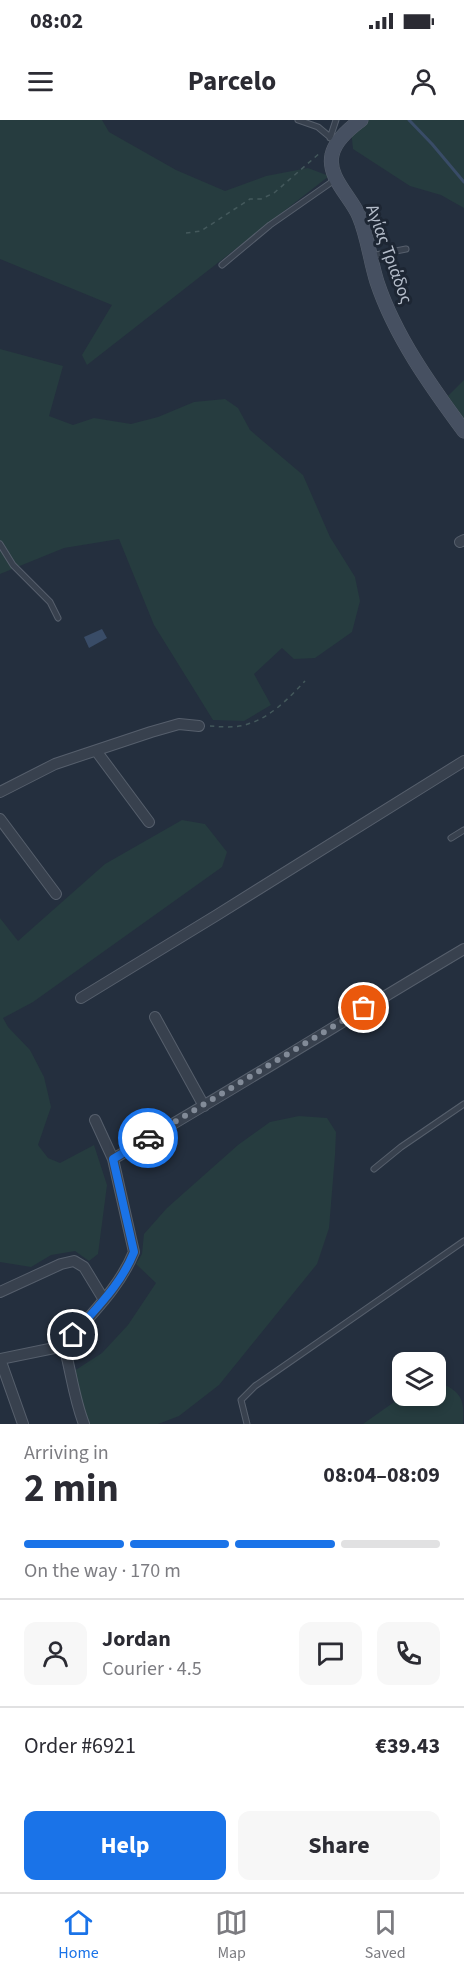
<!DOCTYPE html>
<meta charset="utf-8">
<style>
:root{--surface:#fff;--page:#f7f7f7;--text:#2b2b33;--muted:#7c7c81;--line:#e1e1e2;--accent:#1a73e8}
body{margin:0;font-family:"Source Sans 3",sans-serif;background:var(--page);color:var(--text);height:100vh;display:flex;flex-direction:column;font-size:22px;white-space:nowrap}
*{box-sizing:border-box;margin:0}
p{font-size:20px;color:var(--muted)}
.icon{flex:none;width:33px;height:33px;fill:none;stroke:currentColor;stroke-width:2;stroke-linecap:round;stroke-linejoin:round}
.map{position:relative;height:1304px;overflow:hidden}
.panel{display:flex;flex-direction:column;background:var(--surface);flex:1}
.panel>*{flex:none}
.controls{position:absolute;left:392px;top:1232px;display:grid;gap:12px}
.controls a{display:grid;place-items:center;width:54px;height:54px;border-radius:12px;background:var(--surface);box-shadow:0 3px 9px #0003;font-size:30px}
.pin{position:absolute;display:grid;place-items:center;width:51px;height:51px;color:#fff;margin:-26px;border:3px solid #fff;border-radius:50%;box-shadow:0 2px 6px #0007}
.courier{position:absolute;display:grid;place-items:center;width:60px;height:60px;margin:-30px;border:4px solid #1a73e8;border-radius:50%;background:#fff;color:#222;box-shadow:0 2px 8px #0007}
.summary em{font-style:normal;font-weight:700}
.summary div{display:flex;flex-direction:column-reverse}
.summary{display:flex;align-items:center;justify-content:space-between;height:102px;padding:0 24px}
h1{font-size:39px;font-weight:700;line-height:45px}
.bar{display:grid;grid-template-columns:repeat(4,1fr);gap:9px 6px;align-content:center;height:72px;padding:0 24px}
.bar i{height:8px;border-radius:4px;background:var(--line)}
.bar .active{background:var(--accent)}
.bar p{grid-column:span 4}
.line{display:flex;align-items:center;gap:15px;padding:0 24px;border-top:2px solid var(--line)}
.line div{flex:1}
.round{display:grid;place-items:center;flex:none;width:63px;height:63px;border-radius:12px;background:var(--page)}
.cta{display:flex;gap:12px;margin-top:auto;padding:12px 24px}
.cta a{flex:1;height:69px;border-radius:12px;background:var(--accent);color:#fff;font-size:24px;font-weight:700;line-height:69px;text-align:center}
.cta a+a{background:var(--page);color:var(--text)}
.status{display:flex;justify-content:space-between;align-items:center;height:42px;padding:0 30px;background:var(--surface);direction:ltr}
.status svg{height:16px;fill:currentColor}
header{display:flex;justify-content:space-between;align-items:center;height:78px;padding:0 24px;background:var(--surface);font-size:27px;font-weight:700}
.menu{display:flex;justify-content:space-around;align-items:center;height:84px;border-top:2px solid var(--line);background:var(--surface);font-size:16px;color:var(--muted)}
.menu a{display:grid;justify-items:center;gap:3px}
.menu .active{color:var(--accent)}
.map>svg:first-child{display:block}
</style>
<div class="status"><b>08:02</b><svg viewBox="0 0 49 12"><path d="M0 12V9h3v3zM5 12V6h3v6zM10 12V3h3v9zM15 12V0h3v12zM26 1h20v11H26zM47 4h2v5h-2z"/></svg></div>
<header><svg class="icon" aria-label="menu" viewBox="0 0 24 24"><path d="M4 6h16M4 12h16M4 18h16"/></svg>Parcelo<svg class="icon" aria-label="person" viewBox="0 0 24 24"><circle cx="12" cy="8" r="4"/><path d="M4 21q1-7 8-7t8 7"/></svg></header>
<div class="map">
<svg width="464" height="1304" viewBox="0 0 464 1304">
<rect width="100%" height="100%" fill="#242f3e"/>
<path fill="#263c3f" d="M0,0H102L109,12L176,50L225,71L266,56L308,48L329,56L87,245L82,235L112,185L0,139Z
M350,0H464V88L441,75L410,66L353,29Z
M0,229L63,246L49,296L73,305L94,298L131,304L158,297L194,282L225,279L238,288L250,310L303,355L330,417L355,457L360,481L352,512L315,538L294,539L282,528L254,554L271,585L244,601L213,600L154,505L119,419L64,428L0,454Z
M464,260V299L448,276Z
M182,700L205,704L227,732L222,747L33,882L3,898L8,907L30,930L44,957L51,987L38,1025L48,1038L60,1043L94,1025L107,1065L98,1134L89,1141L75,1131L51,1135L31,1147L0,1142V798L18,821L105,744Z
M299,996L327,998L336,1012L335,1035L329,1108L317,1144L219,1265L179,1296L158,1304H87L74,1251L102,1233L128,1205L156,1163L136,1144L142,1134L144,1114L167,1088L238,1025L270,1002Z
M447,1266C464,1275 464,1285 463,1304H363L404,1275H435V1268Z"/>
<path fill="#394c67" d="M102,509L107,518L89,528L84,517Z"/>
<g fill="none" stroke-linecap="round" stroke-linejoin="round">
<path stroke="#394c67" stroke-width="3" d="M409,0L432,24L464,62"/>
<defs>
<path id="lane" d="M298,0L318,7L330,17
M330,18L336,0
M371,136L406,129
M222,145L270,105L336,59
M0,424L13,445L50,482L58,498
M451,718L464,710
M374,1049L401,1027L464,984
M247,1304L241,1280L255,1266L464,1121"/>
<path id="street" d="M460,422L464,420
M97,632L149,702
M0,672L55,644L151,612L179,604L199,606
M0,699L56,774
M81,878L217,795L464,641
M155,897L204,986
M113,1039C231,971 346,899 464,829
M0,1172L61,1144L74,1141L84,1147L104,1180
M64,1226C89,1196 119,1169 134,1132L113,1039L95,1000
M0,1239L64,1226C71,1251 74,1279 84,1304
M0,1239L23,1304"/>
<path id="secondary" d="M361,0C350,8 335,20 332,35C327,57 351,77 359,96C368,117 370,140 377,162C395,216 430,265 464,311"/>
</defs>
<use href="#lane" stroke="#565f6c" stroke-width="7"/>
<use href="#street" stroke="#565f6c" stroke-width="12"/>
<use href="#secondary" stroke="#565f6c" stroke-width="15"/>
<path stroke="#44595c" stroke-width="1.5" stroke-dasharray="4.5 4.5" stroke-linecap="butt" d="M186,113L201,111L250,79H261L274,73L321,32
M210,606C222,607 237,608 248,604C271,597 289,578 305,561"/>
<use href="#lane" stroke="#38414e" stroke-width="5"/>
<use href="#street" stroke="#38414e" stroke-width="10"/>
<use href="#secondary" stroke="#465061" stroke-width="14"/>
</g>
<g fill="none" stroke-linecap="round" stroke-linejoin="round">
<path stroke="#828b98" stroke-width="6" stroke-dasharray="0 10.8" d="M148,1018L364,888"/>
<path stroke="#1a73e8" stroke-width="8" d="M73,1215C95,1189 121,1165 134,1132L113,1039L148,1018"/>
</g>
<g text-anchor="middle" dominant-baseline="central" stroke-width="6" stroke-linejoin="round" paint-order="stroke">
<g font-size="18" fill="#b4bcc9" stroke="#1d2633">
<text transform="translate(389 134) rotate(70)">Αγίας Τριάδος</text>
</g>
</g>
</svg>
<div class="controls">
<a><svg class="icon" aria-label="layers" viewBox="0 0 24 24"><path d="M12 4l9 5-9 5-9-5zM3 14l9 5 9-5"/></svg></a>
</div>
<div class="pin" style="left:364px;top:888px;background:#ea580c"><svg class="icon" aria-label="bag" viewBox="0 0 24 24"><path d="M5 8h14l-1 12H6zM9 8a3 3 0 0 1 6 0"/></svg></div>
<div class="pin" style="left:73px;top:1215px;background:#1f2937"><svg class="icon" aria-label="home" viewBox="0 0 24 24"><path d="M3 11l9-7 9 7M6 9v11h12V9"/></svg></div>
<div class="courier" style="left:148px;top:1018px"><svg class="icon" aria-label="car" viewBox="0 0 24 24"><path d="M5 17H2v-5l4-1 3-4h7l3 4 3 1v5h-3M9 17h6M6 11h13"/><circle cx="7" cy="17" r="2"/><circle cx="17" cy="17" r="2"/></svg></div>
</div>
<section class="panel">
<div class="summary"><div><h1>2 min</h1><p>Arriving in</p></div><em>08:04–08:09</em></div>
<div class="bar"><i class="active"></i><i class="active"></i><i class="active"></i><i></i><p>On the way · 170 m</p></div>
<div class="line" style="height:108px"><a class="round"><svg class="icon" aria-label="person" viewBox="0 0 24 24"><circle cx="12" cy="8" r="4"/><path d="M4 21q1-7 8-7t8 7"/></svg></a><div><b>Jordan</b><p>Courier · 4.5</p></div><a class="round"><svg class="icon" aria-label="chat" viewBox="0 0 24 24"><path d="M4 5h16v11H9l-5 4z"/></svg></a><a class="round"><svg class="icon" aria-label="phone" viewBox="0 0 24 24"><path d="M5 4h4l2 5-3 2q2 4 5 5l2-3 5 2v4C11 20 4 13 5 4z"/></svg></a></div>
<div class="line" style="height:78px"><div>Order #6921</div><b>€39.43</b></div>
<div class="cta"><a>Help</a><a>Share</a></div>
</section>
<nav class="menu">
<a class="active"><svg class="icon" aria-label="home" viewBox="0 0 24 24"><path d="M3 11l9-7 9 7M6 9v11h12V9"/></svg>Home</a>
<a><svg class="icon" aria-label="map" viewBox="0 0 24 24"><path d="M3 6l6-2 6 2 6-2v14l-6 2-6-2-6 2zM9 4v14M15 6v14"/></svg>Map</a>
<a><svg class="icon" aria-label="saved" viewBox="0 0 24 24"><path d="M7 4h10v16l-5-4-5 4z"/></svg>Saved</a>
</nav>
